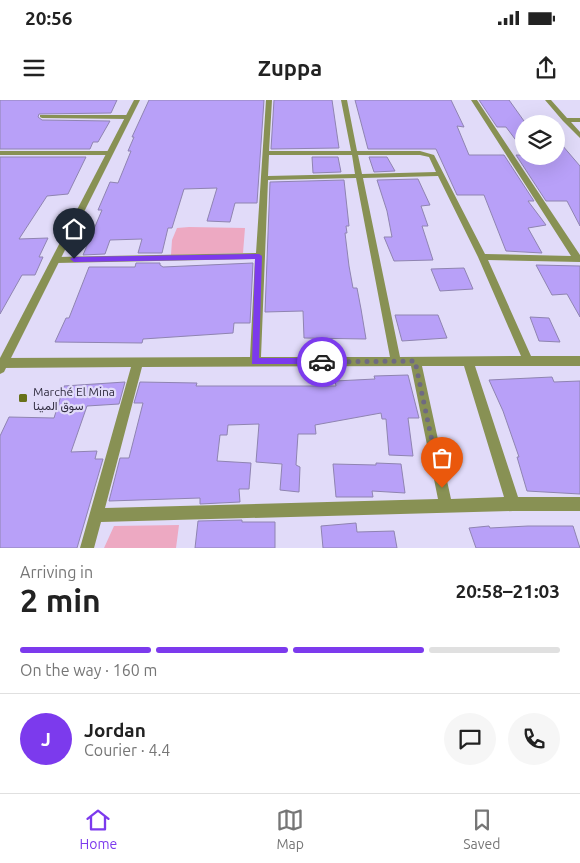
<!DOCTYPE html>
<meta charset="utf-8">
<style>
:root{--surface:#fff;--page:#f6f6f6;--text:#222;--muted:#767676;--line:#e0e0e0;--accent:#7c3aed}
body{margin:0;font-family:Ubuntu,Vazirmatn,sans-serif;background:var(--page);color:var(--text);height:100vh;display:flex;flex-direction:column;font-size:19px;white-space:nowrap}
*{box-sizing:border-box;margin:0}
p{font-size:16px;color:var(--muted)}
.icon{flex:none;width:28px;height:28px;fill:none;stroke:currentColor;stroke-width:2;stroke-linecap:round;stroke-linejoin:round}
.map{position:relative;height:448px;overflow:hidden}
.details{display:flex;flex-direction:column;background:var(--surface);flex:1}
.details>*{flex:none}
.buttons{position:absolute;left:515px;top:15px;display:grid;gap:10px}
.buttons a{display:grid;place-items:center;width:50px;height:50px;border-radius:50%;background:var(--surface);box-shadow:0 5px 20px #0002;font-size:25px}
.pin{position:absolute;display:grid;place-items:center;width:42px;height:42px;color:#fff;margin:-51px -21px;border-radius:50% 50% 50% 0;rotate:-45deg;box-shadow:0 0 5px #0007}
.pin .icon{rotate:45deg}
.courier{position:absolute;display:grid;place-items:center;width:50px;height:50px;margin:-25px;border:4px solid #7c3aed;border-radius:50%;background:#fff;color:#222;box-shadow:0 1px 6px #0007}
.overview em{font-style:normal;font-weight:700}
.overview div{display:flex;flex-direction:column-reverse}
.overview{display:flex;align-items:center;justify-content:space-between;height:85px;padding:0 20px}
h1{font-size:32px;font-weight:700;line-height:38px}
.bar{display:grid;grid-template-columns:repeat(4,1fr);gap:8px 5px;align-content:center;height:60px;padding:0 20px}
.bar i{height:6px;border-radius:4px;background:var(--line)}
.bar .active{background:var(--accent)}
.bar p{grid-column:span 4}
.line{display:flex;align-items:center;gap:12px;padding:0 20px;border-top:1px solid var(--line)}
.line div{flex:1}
.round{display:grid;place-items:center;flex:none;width:52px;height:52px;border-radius:26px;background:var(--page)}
.status{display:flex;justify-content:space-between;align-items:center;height:35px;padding:0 25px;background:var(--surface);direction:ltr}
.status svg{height:14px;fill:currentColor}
header{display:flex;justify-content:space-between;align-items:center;height:65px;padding:0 20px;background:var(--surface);font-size:22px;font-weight:700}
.tabs{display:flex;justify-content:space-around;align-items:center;height:70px;border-top:1px solid var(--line);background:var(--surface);font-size:14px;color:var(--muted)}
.tabs a{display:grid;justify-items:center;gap:2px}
.tabs .active{color:var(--accent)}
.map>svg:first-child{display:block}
</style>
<div class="status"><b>20:56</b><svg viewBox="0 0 49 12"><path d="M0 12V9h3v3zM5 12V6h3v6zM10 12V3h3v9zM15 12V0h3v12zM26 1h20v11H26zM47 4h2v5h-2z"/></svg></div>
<header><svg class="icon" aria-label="menu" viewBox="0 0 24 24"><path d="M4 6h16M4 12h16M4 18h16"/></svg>Zuppa<svg class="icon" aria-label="share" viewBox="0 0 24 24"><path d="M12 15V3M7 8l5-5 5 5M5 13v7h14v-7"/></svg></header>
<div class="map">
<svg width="580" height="448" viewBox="0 0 580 448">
<rect width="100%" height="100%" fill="#e1dbf9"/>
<path fill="#eda9c2" d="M189,127L245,128L243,153L171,155L172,140L177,128Z
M179,425L176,448H104L114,426Z"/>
<path fill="#b8a0f8" stroke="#8f84b1" d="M0,0H117L111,13L39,14L38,17L42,20L110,21L98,42H93L90,49H0Z
M149,0H264L257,103H235L230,122L207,121L217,88L184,89L172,128H168L162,153H138L142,139L110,140L105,154L83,155L102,110H98L110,82L118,83L131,51H128L134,37H132Z
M274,0H332L339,48L271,49Z
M355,0H451L464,27L457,26L469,55H504L534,101H528L546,125L528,128L542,153L506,151L484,95H457L436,49H368Z
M479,0H509L524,21V51L506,27H497Z
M556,38L580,66V126L567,101H546L516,55L556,56Z
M0,57H86L68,94L47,96L19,139L48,138L39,157H43L35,175H22L0,214Z
M312,57H338L341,72L313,73Z
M369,57H387L395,71L374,72Z
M418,79L430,105L421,106L428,126H422L433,160L394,161L384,137H392L387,111L377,80Z
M344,80L349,126H346L347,133H345L349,166L353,188H357L361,209L366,239L304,238L303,211L265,212L270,82Z
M136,163H160V165L163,167L253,163L250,223H234L233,233L143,239L142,243L55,242L66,218H69L89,167H135Z
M536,165L580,166V217L567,194L552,195Z
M464,168L473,189L440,191L431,169Z
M395,215H438L447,238L402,241Z
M530,217L549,218L560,242L539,241Z
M408,275L419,318H408L413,356L389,355L386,319H382L381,313L315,325L316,334H298L296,365L300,367L299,392L280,390L282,364L256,362L259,324L228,325L227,335H220L217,361L251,363L249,389H239L240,402L200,404V398L109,401L120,358H129L143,303H134L140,282L197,283L196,286H336L335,281L375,279L374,276Z
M552,277L554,282L580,281V394L527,391L517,357H519L503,311L489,280Z
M125,282L119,304L87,306L71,352L97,351L95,359H103L77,448H0V336L9,317L54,318L64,286Z
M376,363L401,364L405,393L372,391L373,397H336L333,364L376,365Z
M242,420V422H275V448H195L198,421Z
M356,423L357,432L394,431L397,448H323L321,426Z
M489,426L490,428L528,426H573L580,448H476L469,428Z"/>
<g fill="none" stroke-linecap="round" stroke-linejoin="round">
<path fill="#889154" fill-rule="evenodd" d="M40,15H128L131,17L128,19L42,18L40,17Z"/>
<path fill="#889154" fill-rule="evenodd" d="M266,0H272L269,51H351L341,0H347L357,51H420L434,55L485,154L571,156L471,0H477L580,155V162L488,160L531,256H580V266H475L518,397H580V411H513L101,422L94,448H80L131,267L0,268V258L250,257L255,159L56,163L52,160L56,157L256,153ZM269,55H352L355,74L268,76ZM358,55H420L429,57L436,72L362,74ZM438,76L478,157L521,256L400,257L363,78ZM356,78L390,257H261L268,80ZM411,266L438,399L105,408L142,267ZM422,266H464L504,397L451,399Z
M545,0H551L567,18H580V22H571L580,32V38L563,21Z
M0,51H110L113,53L110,55H0Z"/>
<path fill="#889154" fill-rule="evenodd" d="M134,0H140L4,272L0,274V258Z"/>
</g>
<path fill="#7c3aed" d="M259,154L262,156L259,258H322L326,262L325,264H252L255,159L74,162L70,159L74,157Z"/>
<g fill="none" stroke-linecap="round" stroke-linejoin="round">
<path stroke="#6f6a81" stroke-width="5" stroke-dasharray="0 9" d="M322,262L415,261L442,388"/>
</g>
<rect fill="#68711a" stroke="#e1dbf9" stroke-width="2" x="18" y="293" width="10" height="10" rx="2.5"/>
<g text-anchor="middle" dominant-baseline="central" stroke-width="4.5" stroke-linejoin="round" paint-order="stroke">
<g font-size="12" fill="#312d40" stroke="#e1dbf9" text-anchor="start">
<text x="33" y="291">Marché El Mina<tspan x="33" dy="14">سوق المينا</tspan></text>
</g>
</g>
</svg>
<div class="buttons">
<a><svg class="icon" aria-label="layers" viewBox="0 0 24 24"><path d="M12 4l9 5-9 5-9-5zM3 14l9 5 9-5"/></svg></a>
</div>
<div class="pin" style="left:442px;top:388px;background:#ea580c"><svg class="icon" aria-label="bag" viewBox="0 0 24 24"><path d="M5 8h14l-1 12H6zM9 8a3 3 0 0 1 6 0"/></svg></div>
<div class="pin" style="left:74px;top:159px;background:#1f2937"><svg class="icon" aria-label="home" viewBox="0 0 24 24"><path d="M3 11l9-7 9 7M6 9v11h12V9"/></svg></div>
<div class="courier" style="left:322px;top:262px"><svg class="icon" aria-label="car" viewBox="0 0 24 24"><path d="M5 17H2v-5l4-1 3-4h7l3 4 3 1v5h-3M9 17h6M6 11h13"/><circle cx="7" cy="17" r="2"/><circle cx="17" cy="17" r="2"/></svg></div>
</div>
<section class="details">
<div class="overview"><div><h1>2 min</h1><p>Arriving in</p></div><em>20:58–21:03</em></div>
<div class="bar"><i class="active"></i><i class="active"></i><i class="active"></i><i></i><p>On the way · 160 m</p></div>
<div class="line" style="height:90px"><b class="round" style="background:var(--accent);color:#fff">J</b><div><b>Jordan</b><p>Courier · 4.4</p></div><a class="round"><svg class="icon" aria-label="chat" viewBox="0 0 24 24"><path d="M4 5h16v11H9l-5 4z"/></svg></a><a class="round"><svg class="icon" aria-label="phone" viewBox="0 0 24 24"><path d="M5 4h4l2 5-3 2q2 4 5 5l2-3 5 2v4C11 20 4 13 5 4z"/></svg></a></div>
</section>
<nav class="tabs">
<a class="active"><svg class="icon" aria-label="home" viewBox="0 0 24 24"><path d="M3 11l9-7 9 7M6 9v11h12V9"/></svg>Home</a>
<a><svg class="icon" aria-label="map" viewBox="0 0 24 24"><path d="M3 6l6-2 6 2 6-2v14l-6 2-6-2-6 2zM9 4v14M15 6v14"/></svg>Map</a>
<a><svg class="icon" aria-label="saved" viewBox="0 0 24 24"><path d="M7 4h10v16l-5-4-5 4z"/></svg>Saved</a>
</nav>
